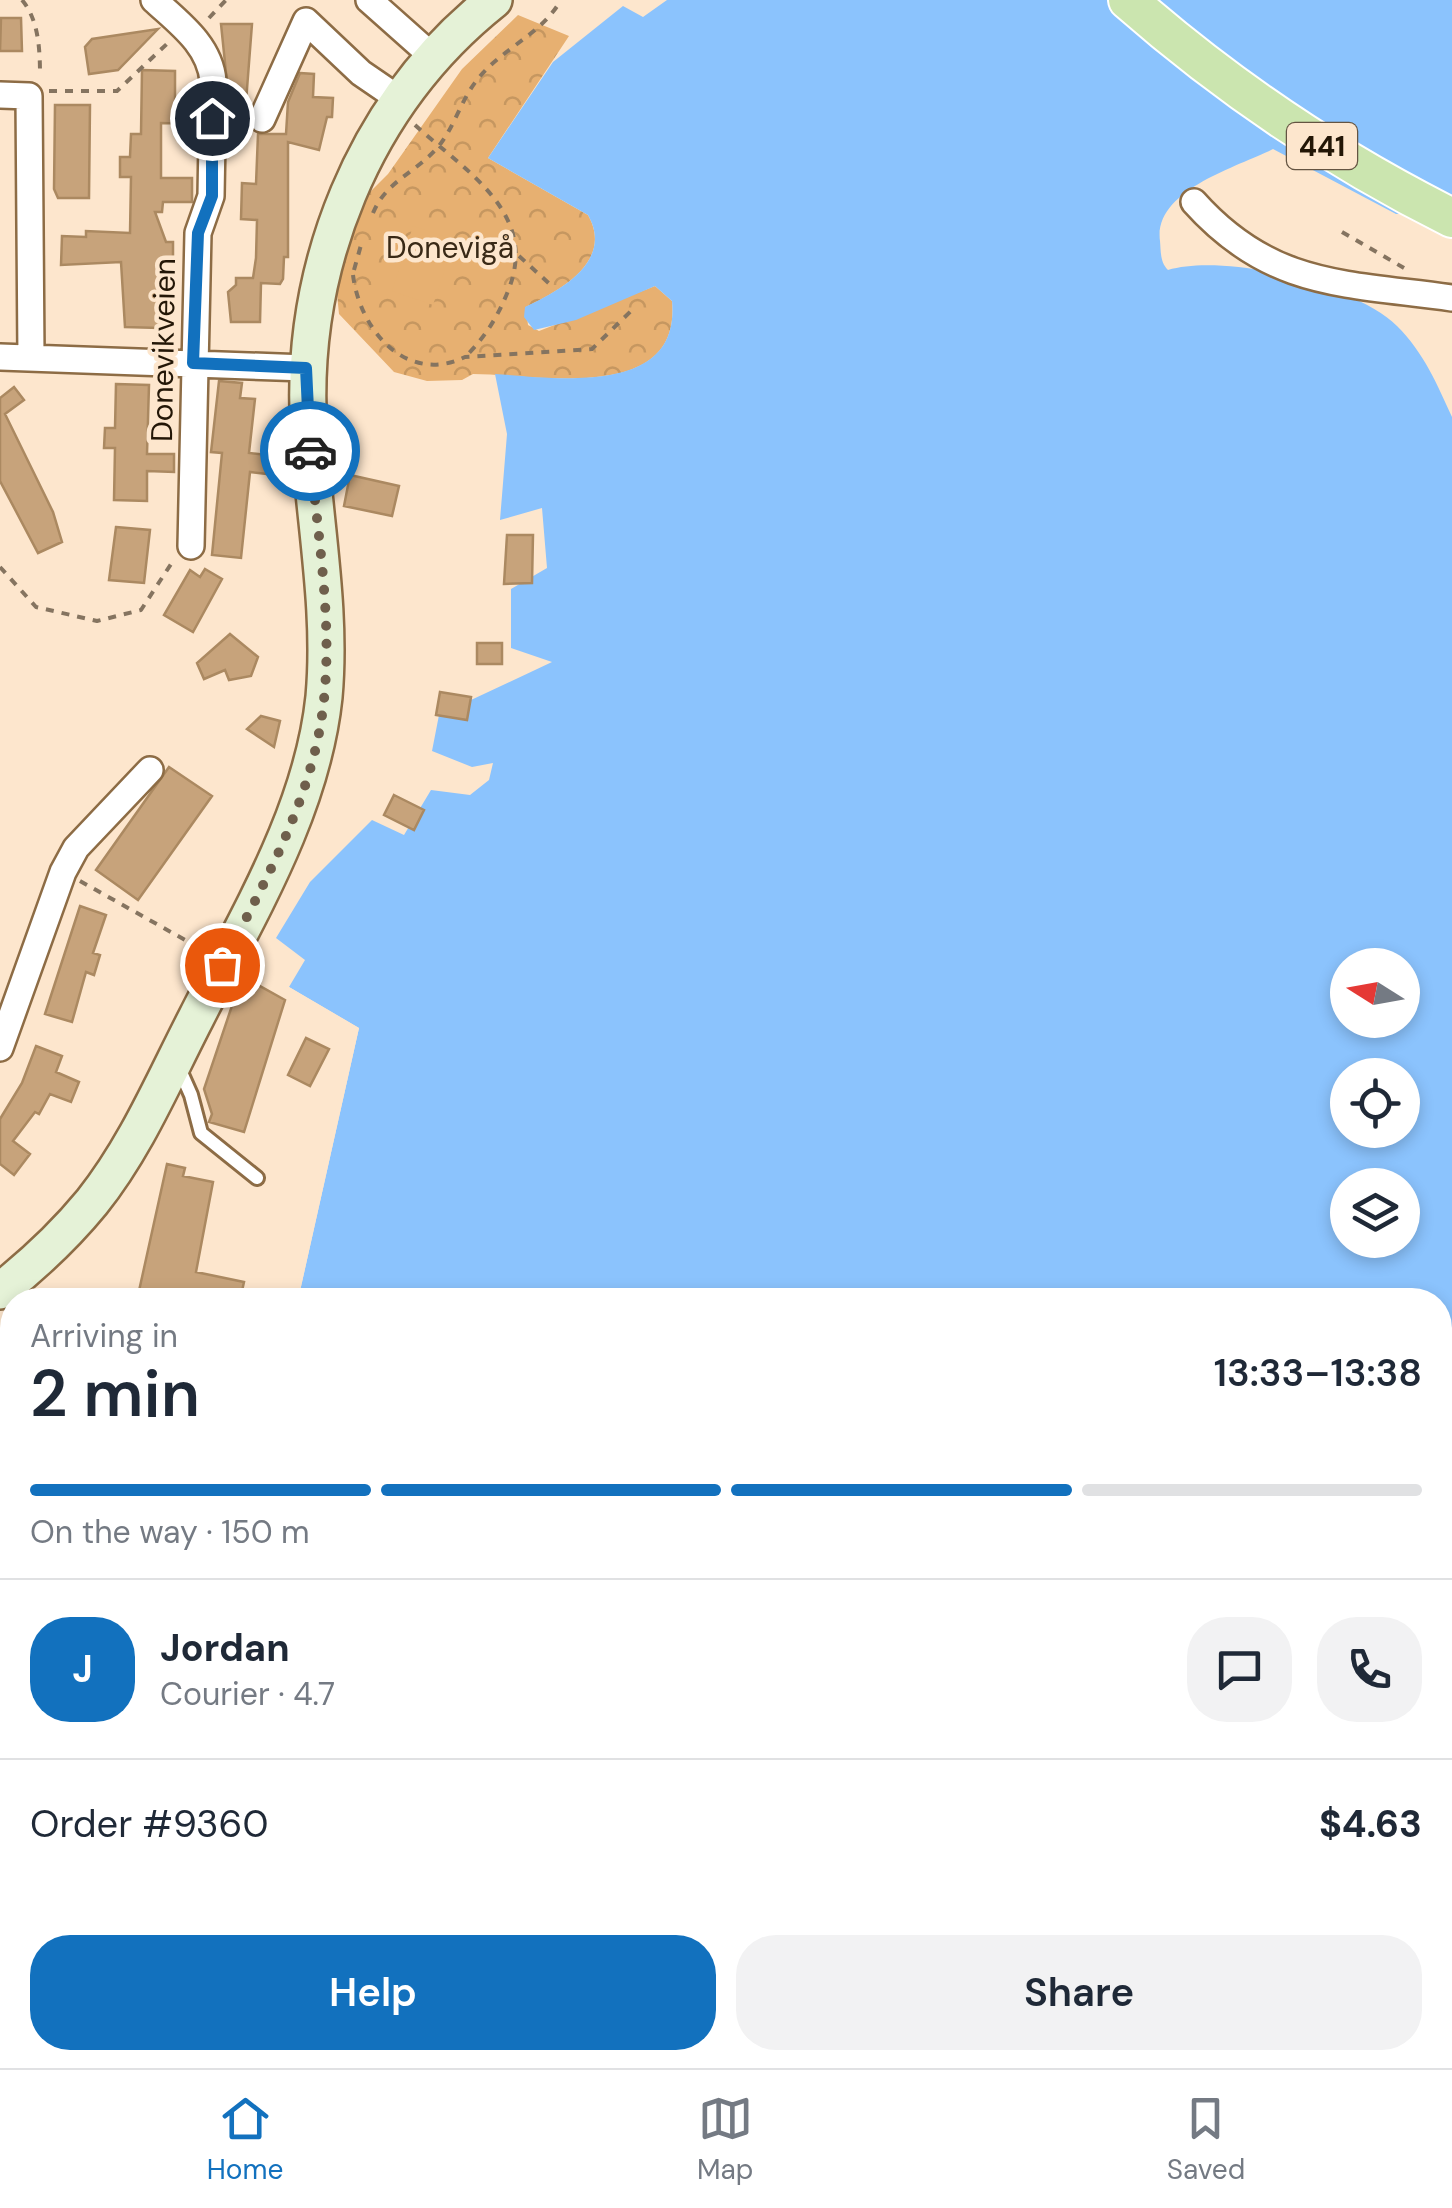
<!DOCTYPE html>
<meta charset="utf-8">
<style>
:root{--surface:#fff;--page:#f2f2f3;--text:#1f2937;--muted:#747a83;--line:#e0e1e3;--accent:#1271be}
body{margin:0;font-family:"DM Sans",sans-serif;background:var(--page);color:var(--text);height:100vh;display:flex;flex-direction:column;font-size:38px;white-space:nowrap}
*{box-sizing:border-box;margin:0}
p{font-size:32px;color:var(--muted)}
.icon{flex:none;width:55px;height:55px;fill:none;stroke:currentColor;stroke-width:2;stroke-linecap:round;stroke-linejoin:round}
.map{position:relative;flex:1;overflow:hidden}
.side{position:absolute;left:0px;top:1288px;width:1452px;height:782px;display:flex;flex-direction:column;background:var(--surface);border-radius:40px 40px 0 0;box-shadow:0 5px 15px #0003}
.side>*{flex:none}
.needle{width:65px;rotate:281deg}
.buttons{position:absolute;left:1330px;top:948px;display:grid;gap:20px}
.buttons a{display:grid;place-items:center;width:90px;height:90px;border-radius:50%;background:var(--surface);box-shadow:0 5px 15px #0003;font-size:50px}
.pin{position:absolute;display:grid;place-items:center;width:85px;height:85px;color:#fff;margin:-42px;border:5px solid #fff;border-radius:50%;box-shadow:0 2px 10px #0007}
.courier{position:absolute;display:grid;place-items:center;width:100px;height:100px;margin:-50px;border:8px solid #1271be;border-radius:50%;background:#fff;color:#222;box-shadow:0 2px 12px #0007}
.head em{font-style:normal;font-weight:600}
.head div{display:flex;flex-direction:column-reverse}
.head{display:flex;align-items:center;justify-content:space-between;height:170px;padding:0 30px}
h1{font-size:65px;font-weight:600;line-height:75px}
.bar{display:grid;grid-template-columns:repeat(4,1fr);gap:15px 10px;align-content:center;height:120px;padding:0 30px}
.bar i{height:12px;border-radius:8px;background:var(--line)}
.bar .current{background:var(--accent)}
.bar p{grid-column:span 4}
.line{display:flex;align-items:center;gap:25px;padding:0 30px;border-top:2px solid var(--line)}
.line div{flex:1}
.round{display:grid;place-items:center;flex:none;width:105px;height:105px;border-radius:40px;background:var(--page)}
.action{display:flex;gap:20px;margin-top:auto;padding:20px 30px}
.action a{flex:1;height:115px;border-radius:40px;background:var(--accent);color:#fff;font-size:40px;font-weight:600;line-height:115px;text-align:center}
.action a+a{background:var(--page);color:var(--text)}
.menu{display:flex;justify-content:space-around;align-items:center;height:140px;border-top:2px solid var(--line);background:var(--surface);font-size:28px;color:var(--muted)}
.menu a{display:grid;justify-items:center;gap:5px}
.menu .current{color:var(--accent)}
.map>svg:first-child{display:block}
</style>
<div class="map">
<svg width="1452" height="2068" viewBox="0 0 1452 2068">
<defs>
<pattern id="park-crowns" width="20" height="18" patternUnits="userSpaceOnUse" patternTransform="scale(2.5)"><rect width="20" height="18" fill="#e7b071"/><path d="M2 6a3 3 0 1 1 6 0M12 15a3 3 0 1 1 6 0" fill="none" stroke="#c69760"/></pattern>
</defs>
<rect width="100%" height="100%" fill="#fde6cd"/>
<path fill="url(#park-crowns)" d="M518,15L569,36L488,158L588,215C614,261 561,290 526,307L528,325L539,331L655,286L672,301C682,406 535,374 473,374L462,380L427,381L394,372L339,314L336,284L366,196L388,174L462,69Z"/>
<path fill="#e7b071" d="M413,226L455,240L433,305L392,291Z"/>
<path fill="#8bc3fd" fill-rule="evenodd" d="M667,0H1452V212L1396,214L1273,149C1238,167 1153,190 1160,241C1161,252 1160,262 1168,270C1224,253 1355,284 1397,326C1424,353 1437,384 1452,417V1424L1440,1440V1300H298L359,1028L289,987L305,960L276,938L310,882L372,820L404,835L431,790L470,795L489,780L493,763L472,767L432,751L439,715L552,662L511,648V589L547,568L542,508L500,520L507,434L495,374C556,378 681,397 672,301L655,286L576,320L534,330L524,317L525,307C561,290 614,261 588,215L488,158L553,62L623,6L643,17ZM1348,965H1402V1020H1348ZM1348,1075H1402V1130H1348ZM1348,1185H1402V1240H1348Z
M12,1830V2058H915L910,2068H0V1832Z
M989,2058H1198L1201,2068H975Z"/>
<path fill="#fde6cd" d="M289,987L359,1028L298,1300L293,1299L353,1030L288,992Z"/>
<path fill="#c7a37b" stroke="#ab8961" stroke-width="2.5" d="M1,18H21L22,51H0Z
M221,24H252L246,102H229Z
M158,29L118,70L89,74L85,47L92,39Z
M142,70L175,71V108H196V124L161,123V178H192V202H163L162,212H155L166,242H173V301H159V328L125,327L121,262L61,265L62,236L86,237V231L130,233L131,177H120V157H130L131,134H141Z
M300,73L314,74L313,97L333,98L332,117H327L319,150L288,142V257H284L283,279L280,284L261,283L260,322H231L228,292L236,285V278H253L256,258L257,220L241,219L242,183L256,184L258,134H286L288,102Z
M55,105H90L89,198H58L54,189Z
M219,381L242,383L240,398L255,399L249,453L277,456L276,475L250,472L241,558L212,555L222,453L211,452Z
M116,384L149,385L147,454H174V472L147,471V501L114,500L115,448H104L105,428H115Z
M14,387L24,400L5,414L53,512L62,542L38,553L0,481V398Z
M350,475L399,486L392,516L344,506Z
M116,527L150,530L144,583L109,580Z
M507,535H533L532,583L504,584Z
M205,569L222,579L193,632L164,615L190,570L200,577Z
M230,634L258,657L251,676L229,680L225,670L204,679L197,663Z
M477,643H502V664H477Z
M440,692L471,697L467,720L436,715Z
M261,716L280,721L274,747L247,729Z
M169,767L212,796L138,900L96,870Z
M394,795L424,810L414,830L384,815Z
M80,906L106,915L93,953L100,955L94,975L86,972L72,1022L45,1014Z
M242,976L285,1000L244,1132L209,1122L212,1114L204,1089Z
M306,1038L329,1049L310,1086L288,1075Z
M36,1046L62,1056L56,1072L79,1082L71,1102L50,1094L39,1114L35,1112L13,1141L30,1154L14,1175L0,1164V1119L22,1083Z
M167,1164L185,1168L183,1176L213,1182L196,1272L244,1282L240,1300H137Z"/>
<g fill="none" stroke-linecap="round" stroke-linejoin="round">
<defs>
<path id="service" d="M179,1068L191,1095L201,1133L257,1178
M0,1462L12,1488"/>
<path id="minor" d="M154,0C179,23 210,45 213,81L211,196L198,233L191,546
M369,0L432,56
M0,95L29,96L31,357
M262,119L306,21L361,73L399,99
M1194,202C1271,288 1345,283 1452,298
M0,357L306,368
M0,1048L63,872L76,848L150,770
M1440,1744L1452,1745
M1440,1884L1452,1881"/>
<path id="secondary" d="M0,1291C34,1264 65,1235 92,1202C136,1147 164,1080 196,1018C247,917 312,812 324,697C332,609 314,521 309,433C298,268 363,104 494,0"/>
<path id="primary" d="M1128,0C1227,87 1334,159 1452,218"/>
</defs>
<use href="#service" stroke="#8d6c45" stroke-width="18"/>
<use href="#minor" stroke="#8d6c45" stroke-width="30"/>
<use href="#secondary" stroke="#8d6c45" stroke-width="40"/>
<use href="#primary" stroke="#fff" stroke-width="42"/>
<path stroke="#857460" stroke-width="4" stroke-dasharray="8 8" stroke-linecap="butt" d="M22,0C39,20 40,51 40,76
M209,18L226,0
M49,91H117L170,41
M415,125C465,171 540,213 508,291C498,316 486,336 467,355
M373,213C386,181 417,172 438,147C454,128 461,100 477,80C502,48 541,35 561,0
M1342,232L1404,268
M519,256L554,288
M354,270L361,245
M353,275C360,331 407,385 465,357L592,349L632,310
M0,567L36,607L97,621L141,610L173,561
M80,881L203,950
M0,1573L12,1563
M1440,1638L1452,1616
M1440,1848L1452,1849
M1440,2003L1452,1997
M1452,2007V2008
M1421,2058L1425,2068"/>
<use href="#service" stroke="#fff" stroke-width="12"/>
<use href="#minor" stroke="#fff" stroke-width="25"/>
<use href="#secondary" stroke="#e5f2d7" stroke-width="35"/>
<use href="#primary" stroke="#cbe5af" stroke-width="38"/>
</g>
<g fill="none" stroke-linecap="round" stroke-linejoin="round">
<path stroke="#6f5f4c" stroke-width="10" stroke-dasharray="0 18" d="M222,965C260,891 303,815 319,733C337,641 318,543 310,451"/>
<path stroke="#1271be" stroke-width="12" d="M212,118V196L198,233L193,363L306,368L310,451"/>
</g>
<g text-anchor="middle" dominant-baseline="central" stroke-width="9" stroke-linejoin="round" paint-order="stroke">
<rect fill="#fde6cd" stroke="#645442" stroke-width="2.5" x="1287" y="123" width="70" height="46" rx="8"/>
<g font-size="28" font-weight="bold" fill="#231606">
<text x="1322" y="146">441</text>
</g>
<g font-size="30" fill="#392916" stroke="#fde6cd">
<text x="450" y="247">Donevigå</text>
</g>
<g font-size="30" fill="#231606" stroke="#fde6cd">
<text transform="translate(163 350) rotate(-89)">Donevikveien</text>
</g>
</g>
</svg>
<div class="buttons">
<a><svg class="needle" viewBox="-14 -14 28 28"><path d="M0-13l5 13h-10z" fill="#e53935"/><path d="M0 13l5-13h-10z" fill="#747a83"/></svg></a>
<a><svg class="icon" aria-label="locate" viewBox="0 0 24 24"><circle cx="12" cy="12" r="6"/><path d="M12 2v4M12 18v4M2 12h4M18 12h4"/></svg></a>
<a><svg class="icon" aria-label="layers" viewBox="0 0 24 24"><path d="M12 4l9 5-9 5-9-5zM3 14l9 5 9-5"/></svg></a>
</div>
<div class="pin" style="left:222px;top:965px;background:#ea580c"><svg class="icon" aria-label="bag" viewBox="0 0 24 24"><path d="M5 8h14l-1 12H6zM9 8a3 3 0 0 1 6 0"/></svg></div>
<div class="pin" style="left:212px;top:118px;background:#1f2937"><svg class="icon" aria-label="home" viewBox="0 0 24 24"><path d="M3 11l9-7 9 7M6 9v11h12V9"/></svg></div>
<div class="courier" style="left:310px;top:451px"><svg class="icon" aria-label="car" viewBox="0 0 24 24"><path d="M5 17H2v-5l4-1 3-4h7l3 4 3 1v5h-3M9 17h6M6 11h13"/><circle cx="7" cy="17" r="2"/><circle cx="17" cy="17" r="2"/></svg></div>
<section class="side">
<div class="head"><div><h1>2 min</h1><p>Arriving in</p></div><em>13:33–13:38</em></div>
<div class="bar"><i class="current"></i><i class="current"></i><i class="current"></i><i></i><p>On the way · 150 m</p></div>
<div class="line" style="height:180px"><b class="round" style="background:var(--accent);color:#fff">J</b><div><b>Jordan</b><p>Courier · 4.7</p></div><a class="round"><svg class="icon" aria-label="chat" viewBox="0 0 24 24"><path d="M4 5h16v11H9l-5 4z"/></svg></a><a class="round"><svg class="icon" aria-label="phone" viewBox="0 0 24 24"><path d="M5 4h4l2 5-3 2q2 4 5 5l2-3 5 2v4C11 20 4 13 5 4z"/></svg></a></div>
<div class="line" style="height:130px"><div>Order #9360</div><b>$4.63</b></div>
<div class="action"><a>Help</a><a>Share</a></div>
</section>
</div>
<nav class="menu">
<a class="current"><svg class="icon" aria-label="home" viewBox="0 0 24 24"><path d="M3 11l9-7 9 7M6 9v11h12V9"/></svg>Home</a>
<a><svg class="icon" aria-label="map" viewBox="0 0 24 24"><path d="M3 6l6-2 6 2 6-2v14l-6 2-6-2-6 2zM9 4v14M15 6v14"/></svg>Map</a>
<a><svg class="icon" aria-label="saved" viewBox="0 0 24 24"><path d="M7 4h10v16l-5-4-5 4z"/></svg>Saved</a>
</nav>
